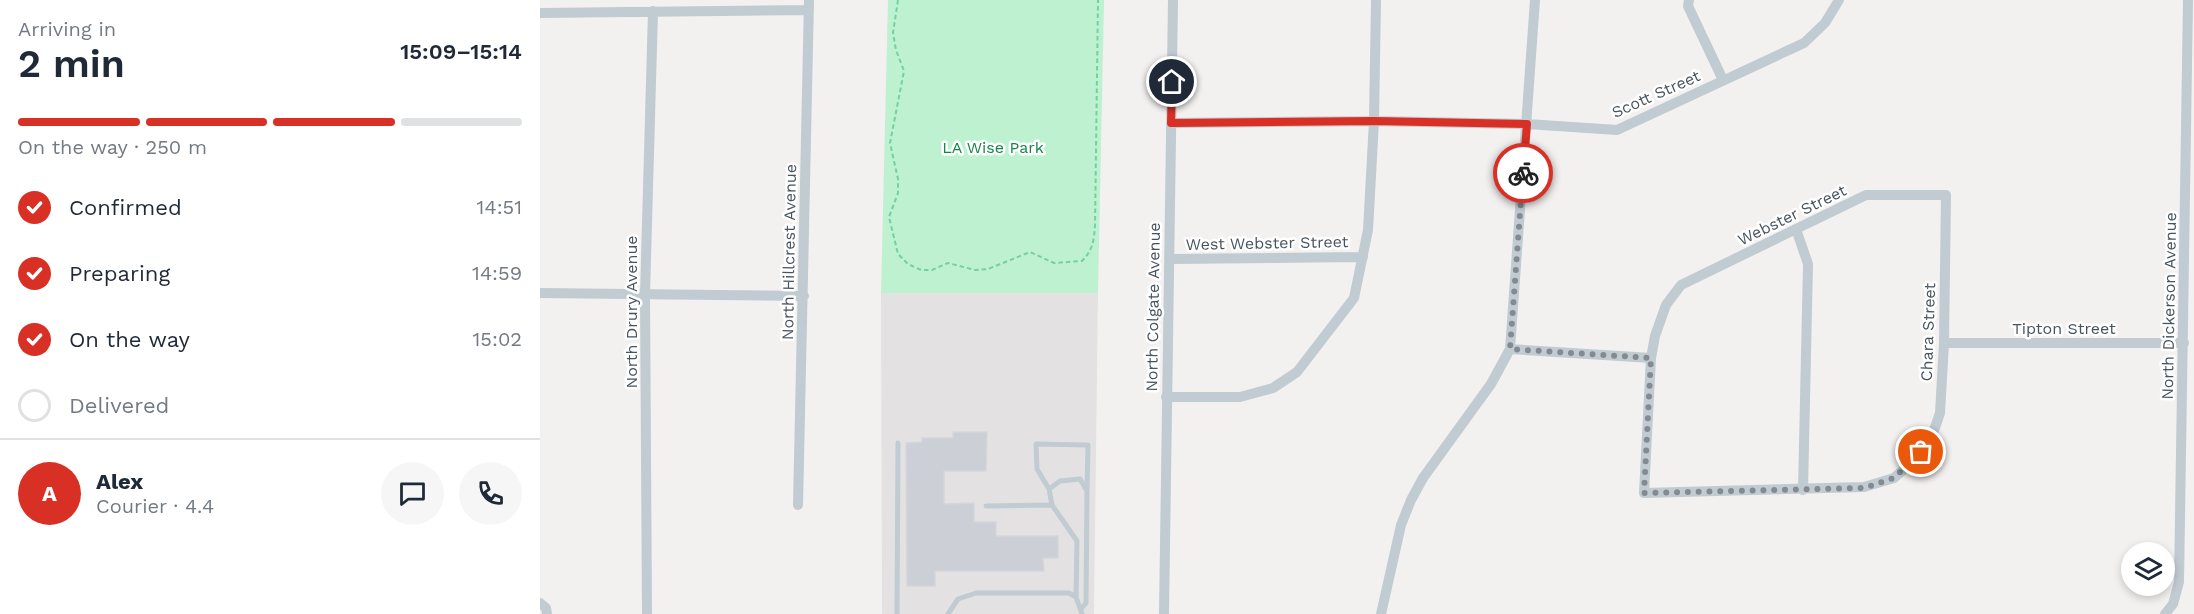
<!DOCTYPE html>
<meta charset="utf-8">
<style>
:root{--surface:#fff;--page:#f6f6f7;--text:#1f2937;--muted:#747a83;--line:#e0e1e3;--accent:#d93025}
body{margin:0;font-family:"Work Sans",sans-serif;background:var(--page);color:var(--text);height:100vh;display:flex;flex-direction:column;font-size:22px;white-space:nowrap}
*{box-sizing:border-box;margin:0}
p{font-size:20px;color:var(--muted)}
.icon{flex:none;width:33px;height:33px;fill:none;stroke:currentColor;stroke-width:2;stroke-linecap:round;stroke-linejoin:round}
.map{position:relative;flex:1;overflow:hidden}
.panel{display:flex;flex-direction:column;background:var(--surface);width:540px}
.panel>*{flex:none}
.fabs{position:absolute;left:1581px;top:542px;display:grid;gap:12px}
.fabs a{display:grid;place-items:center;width:54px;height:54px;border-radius:50%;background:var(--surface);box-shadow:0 3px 9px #0003;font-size:30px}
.pin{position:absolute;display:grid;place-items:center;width:51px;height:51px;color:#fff;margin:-26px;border:3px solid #fff;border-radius:50%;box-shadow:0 2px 6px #0007}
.courier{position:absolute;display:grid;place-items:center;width:60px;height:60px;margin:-30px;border:4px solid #d93025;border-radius:50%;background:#fff;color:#222;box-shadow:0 2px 8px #0007}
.summary em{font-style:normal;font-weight:600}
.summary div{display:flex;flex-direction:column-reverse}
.summary{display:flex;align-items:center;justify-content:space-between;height:102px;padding:0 18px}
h1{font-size:39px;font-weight:600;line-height:45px}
.bar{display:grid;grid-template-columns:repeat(4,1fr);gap:9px 6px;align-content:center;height:72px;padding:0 18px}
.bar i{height:8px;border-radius:4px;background:var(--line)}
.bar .selected{background:var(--accent)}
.bar p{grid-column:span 4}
.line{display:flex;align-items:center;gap:15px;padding:0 18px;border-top:2px solid var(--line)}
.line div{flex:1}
.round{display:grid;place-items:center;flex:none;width:63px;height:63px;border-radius:32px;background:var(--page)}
ol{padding:0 18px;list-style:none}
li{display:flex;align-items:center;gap:18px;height:66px}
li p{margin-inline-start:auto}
li .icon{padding:6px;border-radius:50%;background:var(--accent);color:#fff;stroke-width:4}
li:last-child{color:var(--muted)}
li i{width:33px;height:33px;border:3px solid var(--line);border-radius:50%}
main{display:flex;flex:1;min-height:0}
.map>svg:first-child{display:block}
</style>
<main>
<section class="panel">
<div class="summary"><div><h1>2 min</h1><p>Arriving in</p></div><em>15:09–15:14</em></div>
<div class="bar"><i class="selected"></i><i class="selected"></i><i class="selected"></i><i></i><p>On the way · 250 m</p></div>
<ol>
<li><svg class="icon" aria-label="check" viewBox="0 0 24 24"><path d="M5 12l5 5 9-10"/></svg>Confirmed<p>14:51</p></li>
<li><svg class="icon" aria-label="check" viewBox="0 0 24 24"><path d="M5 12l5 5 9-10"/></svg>Preparing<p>14:59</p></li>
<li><svg class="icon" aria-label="check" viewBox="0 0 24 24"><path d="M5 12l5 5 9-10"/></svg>On the way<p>15:02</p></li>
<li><i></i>Delivered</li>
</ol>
<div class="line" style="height:108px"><b class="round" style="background:var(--accent);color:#fff">A</b><div><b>Alex</b><p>Courier · 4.4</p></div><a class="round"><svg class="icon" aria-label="chat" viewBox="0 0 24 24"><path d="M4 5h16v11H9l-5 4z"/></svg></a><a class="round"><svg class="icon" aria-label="phone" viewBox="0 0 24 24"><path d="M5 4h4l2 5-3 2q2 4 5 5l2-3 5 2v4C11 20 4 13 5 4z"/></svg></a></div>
</section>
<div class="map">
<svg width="1654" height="614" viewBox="0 0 1654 614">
<rect width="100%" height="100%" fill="#f3f0f0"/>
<path fill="#e4e1e2" d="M341,293H558L554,614H342Z"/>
<path fill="#bdf1d0" d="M348,0H564L558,293H341Z"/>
<path fill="#cccfd5" stroke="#d4d6dc" stroke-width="1.5" d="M413,432H447L446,471H404V504L434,503V522H456V536H518V558H503L504,571H395V586H367L366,443L382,442V438H413Z"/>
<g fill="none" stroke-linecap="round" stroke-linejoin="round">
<path stroke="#74d0a0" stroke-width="2" stroke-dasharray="4.5 3" stroke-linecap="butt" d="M358,0L353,33L356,50L364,71L350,143L358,179V193L349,217L358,254L368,264L381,270H392L408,263L435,270L448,269L490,252L514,263L542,261C553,250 554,240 555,225L558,0"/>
<path stroke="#c0cbd2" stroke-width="5" d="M509,489L497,469L496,444L548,445L547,490
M446,506L512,505
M541,609L546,603L547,491L540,479L520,481L509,489L512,505L537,541L536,597L542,614
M357,614L358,443
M408,614L418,599L436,593H529L536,597"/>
<path stroke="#c0cbd2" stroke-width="10" d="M1149,0L1148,6L1183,80
M0,13L269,10
M631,123L834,121L987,124L1077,130L1264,43L1285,23L1299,0
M1326,195H1406L1404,343L1400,413L1390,442L1372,462L1354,478L1324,487L1104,493L1111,358L1115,336L1126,305L1141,285Z
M1256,229L1268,264L1263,490
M630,259L823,257
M0,293L264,296
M1404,343H1644
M970,349L1111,358
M626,397H700L733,388L757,372L814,298L828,230L834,121L836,0
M258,505L269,0
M0,603L6,608L7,614
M107,614L105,294L113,11
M624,614L633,0
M841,614L861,525L871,500L883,478L951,384L970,349L995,0
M1625,614L1633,604L1639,582L1648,0"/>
</g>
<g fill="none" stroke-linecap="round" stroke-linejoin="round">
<path stroke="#838b91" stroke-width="6" stroke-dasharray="0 10.8" d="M983,173L970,349L1111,358L1104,493L1324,488L1354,478L1381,452"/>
<path stroke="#d93025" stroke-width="8" d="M632,82L631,123L834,121L987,124L983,173"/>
</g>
<g text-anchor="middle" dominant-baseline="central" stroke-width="5" stroke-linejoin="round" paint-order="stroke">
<g font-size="16" fill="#47545e" stroke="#fff">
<text transform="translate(1116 94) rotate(-24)">Scott Street</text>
<text transform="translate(1252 215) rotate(-26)">Webster Street</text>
<text transform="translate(727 243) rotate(-1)">West Webster Street</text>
<text transform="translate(249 252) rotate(-89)">North Hillcrest Avenue</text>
<text transform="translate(1629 306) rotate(-89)">North Dickerson Avenue</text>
<text transform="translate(613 307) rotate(-89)">North Colgate Avenue</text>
<text transform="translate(91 312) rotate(-90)">North Drury Avenue</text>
<text x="1524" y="328">Tipton Street</text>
<text transform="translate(1388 332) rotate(-88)">Chara Street</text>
</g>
<g font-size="16" fill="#148448" stroke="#fff">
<text x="453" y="147">LA Wise Park</text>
</g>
</g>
</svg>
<div class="fabs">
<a><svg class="icon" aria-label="layers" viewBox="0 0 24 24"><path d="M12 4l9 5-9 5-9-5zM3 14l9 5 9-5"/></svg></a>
</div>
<div class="pin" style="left:1381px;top:452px;background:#ea580c"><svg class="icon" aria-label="bag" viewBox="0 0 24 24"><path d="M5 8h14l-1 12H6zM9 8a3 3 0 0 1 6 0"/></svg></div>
<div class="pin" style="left:632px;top:82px;background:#1f2937"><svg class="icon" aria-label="home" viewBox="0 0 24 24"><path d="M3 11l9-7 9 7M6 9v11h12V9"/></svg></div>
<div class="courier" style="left:983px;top:173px"><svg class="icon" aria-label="bike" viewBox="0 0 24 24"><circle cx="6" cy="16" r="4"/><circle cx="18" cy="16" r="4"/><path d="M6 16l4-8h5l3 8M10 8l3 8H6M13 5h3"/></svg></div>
</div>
</main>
